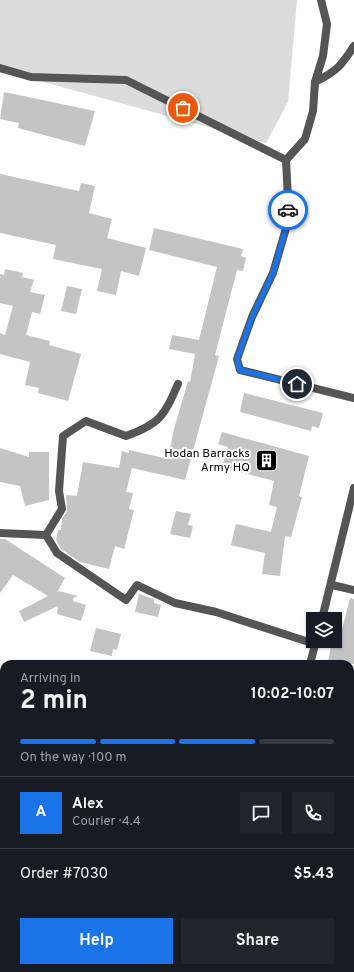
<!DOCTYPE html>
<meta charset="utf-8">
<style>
:root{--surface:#171b24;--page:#20242c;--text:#f1f3f6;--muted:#9ea1a6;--line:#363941;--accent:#1a73e8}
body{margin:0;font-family:Overpass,sans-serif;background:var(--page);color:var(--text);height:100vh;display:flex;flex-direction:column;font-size:15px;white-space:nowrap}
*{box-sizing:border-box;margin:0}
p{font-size:13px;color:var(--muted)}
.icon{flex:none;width:22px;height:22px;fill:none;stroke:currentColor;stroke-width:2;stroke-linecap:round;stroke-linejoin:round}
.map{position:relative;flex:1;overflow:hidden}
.details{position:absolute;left:0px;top:660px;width:354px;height:312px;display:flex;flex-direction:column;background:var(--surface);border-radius:12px 12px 0 0;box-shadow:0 1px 3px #0004}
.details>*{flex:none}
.fabs{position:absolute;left:306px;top:612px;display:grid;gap:8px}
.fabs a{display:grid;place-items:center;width:36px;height:36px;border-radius:0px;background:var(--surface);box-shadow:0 1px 3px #0004;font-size:20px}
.pin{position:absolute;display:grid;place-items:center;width:34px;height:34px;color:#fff;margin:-17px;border:2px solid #fff;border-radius:50%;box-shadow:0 1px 4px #0007}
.courier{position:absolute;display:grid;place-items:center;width:40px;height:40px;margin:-20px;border:3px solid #1a73e8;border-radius:50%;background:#fff;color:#222;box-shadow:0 1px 5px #0007}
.summary em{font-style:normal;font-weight:700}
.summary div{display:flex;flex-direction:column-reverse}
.summary{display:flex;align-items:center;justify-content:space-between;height:68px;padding:0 20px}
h1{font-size:26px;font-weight:700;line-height:30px}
.bar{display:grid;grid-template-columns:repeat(4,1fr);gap:6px 4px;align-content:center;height:48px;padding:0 20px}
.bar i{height:5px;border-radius:3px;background:var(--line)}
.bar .current{background:var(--accent)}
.bar p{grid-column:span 4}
.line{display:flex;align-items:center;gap:10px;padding:0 20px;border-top:1px solid var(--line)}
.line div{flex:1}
.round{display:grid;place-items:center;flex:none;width:42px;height:42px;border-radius:0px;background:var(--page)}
.primary-button{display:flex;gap:8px;margin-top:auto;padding:8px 20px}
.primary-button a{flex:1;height:46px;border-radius:0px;background:var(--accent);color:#fff;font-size:16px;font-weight:700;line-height:46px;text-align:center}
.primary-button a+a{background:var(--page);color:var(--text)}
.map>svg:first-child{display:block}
</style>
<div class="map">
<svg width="354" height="972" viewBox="0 0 354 972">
<rect width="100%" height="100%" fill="#fff"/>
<path fill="#dcdcdc" d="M0,0H297L288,102L266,143L0,70Z
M4,963V968H181L182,972H0Z"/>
<path fill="#c4c4c4" d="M4,92L95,111L85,146L18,128L19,123L0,119Z
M0,174L79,191L81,183L95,186L89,213L112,219L107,238L146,248L139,276L121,271L116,295L97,291L102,269L53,259L56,245L0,233Z
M154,228L243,249L241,256L246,258L243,271L237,270L215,355L219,356L185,480L132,468L126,492L133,493L129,509L134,510L124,549L115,546L109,569L80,562L61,549L56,540L58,530H61L62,519L67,511L66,495L77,496L83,462L119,468L122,451L129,453V450L168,459L174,429L188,381L190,382L195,354L169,349L172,335L199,340L217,267L149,250Z
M5,269L23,273L22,277L34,280L30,292L45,295L40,314L32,312L26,335L50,341L49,345L81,354L68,401L38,393L39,388L25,385L30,362L0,354V333L5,335L13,306L0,303V274L4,275Z
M67,286L82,289L76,314L61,311Z
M244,393L323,413L319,428L312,426L311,431L240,412Z
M222,432L309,456L299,496L302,497L291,537L285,536L280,576L262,574L265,553L231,545L236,524L271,532L277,507L269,505L274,481L222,467L228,447L218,444Z
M0,448L29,457V452H49V500L25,506L20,486L0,482Z
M176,511L191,514L188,525L193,526L190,538L170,534Z
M0,539H5L65,578L57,592L59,591L78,596L73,598V601L86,605L81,621L57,614L58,606L24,622L19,611L48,596L13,575L0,593Z
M139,594L154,599V603L161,605L158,617L135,612Z
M350,598L354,599V664L328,662L332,641H335V633L341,634Z
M96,628L121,634L117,650L113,649L112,656L90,651Z"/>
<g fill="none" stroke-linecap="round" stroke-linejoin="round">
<path stroke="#555" stroke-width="8" d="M321,0L327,24L323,56L315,82L313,111L305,139L286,160L289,218L273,273L252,317L237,359L240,370L354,398
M0,68L31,77L126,80L286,160
M315,82C337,71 341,66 354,46
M0,533L46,535L57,553L126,600L137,585L175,603L216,612L315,644
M46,535L62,509L59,491L63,436L86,421L126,436C160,424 164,416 178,384
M332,585L354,590
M322,619L354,488
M310,664L316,641
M350,725L354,727
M229,972L230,968"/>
</g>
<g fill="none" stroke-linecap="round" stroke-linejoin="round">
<path stroke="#595959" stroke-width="4" stroke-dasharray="0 7.2" d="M183,108L286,160L288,210"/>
<path stroke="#1a73e8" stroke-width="5" d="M288,210L289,218L273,273L252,317L237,359L240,370L297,384"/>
</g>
<defs>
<symbol id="building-square" viewBox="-11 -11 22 22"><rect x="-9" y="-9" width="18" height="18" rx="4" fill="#000" stroke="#fff"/><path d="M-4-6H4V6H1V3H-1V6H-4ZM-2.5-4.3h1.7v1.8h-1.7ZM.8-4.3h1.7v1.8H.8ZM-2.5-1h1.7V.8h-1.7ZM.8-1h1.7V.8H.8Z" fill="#fff"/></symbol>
</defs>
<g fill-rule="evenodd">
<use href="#building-square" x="254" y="448" width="25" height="25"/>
</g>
<g text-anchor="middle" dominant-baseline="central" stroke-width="4" stroke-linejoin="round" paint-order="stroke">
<g font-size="12" fill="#000" stroke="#fff" text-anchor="end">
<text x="250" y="454">Hodan Barracks<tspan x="250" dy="14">Army HQ</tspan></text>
</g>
</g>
</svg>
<div class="fabs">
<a><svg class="icon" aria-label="layers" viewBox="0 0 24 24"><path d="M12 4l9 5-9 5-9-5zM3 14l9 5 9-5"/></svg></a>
</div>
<div class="pin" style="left:183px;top:108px;background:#ea580c"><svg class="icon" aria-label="bag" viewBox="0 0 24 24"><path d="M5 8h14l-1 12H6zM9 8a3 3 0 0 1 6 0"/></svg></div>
<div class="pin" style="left:297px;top:384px;background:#1f2937"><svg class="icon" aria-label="home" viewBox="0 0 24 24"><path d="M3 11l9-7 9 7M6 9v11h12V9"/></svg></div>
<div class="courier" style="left:288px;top:210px"><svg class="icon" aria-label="car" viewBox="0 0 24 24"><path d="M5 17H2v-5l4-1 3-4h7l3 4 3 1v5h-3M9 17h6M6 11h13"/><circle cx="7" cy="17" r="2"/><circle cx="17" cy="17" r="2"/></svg></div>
<section class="details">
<div class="summary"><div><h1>2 min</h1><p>Arriving in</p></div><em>10:02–10:07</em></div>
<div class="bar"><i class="current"></i><i class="current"></i><i class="current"></i><i></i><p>On the way · 100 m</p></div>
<div class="line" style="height:72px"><b class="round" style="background:var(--accent);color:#fff">A</b><div><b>Alex</b><p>Courier · 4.4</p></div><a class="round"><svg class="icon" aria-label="chat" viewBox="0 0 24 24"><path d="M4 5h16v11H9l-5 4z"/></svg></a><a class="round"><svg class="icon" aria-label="phone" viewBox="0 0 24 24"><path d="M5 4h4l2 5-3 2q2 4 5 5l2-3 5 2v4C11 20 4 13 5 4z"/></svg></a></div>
<div class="line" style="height:52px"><div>Order #7030</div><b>$5.43</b></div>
<div class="primary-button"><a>Help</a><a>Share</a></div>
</section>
</div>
